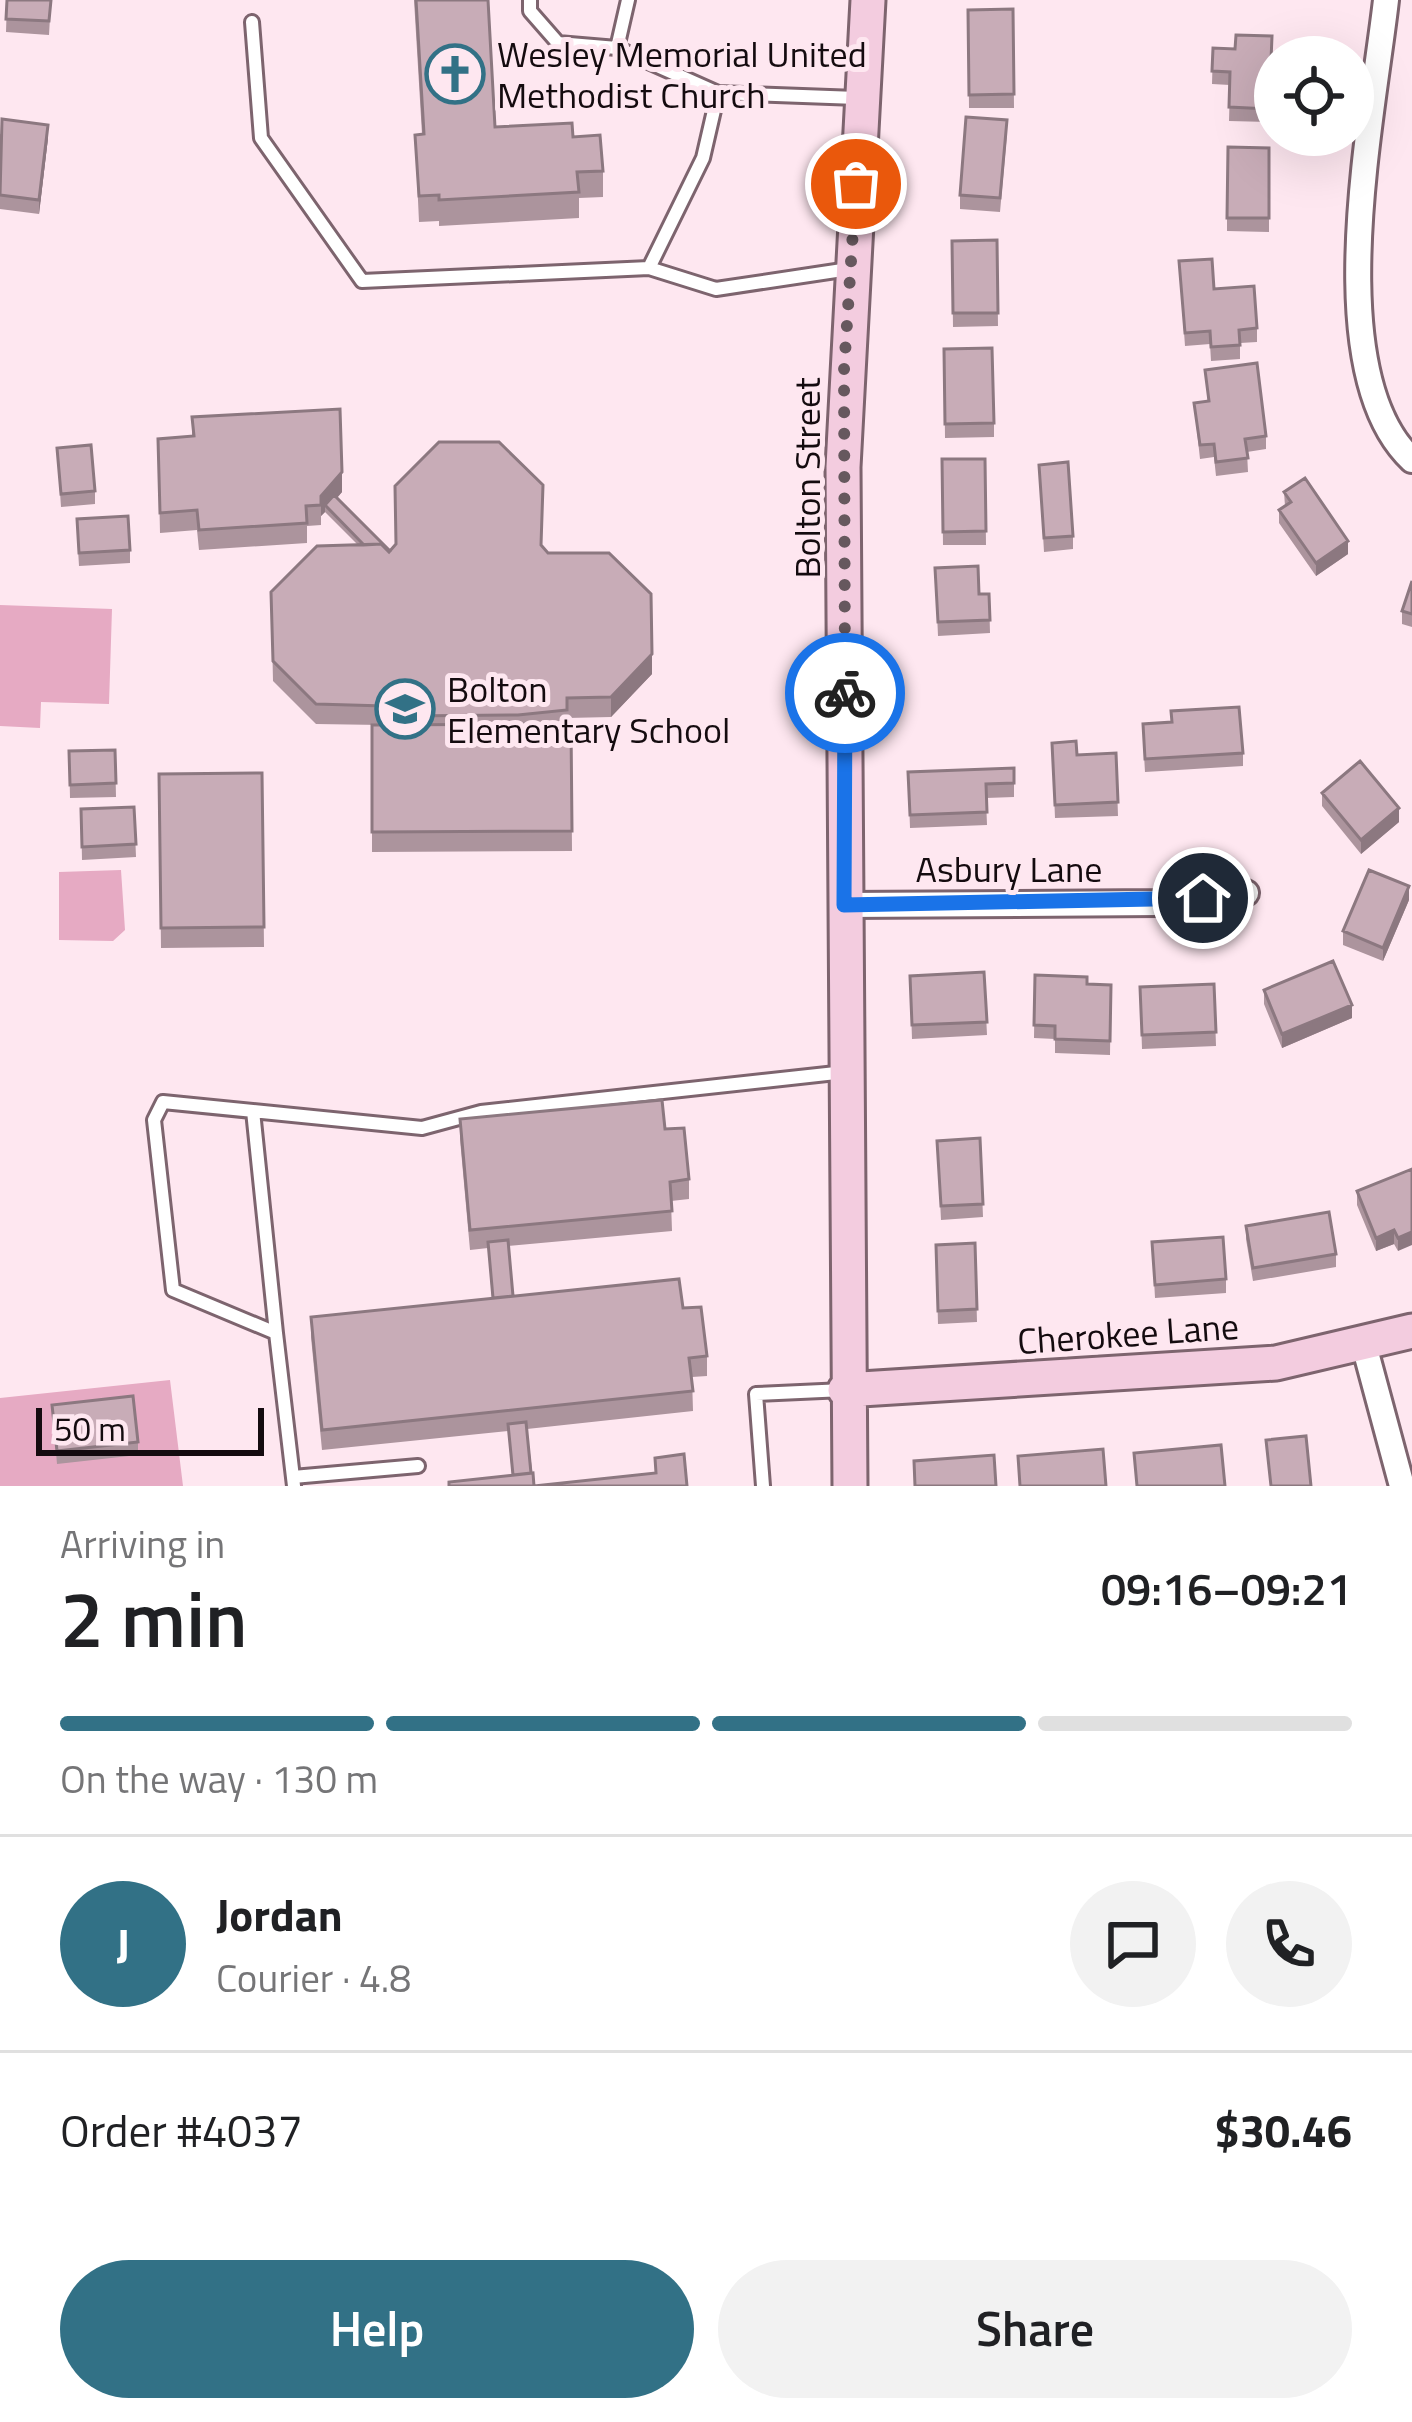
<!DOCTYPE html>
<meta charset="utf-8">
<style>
:root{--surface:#fff;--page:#f2f2f2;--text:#202124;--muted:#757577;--line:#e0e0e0;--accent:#327186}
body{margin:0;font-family:"Titillium Web",sans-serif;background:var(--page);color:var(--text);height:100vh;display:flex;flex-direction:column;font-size:45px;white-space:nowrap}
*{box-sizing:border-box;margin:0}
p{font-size:39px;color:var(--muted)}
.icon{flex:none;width:66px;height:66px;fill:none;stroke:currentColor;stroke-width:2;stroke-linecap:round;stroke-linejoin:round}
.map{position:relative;height:1486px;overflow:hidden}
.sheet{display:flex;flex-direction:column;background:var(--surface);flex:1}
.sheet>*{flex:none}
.buttons{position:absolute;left:1254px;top:36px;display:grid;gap:24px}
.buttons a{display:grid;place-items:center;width:120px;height:120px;border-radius:50%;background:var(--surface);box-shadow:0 12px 48px #0002;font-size:60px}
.scale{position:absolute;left:36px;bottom:30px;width:228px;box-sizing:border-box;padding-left:12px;border:6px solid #140b0f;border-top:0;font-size:33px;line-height:42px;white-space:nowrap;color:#140b0f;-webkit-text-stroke:9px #fee7f0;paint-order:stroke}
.pin{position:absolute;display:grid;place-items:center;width:102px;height:102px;color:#fff;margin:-51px;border:6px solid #fff;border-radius:50%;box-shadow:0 3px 12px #0007}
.courier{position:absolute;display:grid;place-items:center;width:120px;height:120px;margin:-60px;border:9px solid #1a73e8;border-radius:50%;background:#fff;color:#222;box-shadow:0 3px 15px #0007}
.headline em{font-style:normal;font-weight:600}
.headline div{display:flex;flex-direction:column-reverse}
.headline{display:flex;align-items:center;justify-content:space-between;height:204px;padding:0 60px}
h1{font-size:78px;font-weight:600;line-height:90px}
.bar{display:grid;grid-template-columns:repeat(4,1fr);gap:18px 12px;align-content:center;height:144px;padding:0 60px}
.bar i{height:15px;border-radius:9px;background:var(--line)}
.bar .active{background:var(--accent)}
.bar p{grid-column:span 4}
.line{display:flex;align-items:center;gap:30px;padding:0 60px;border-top:3px solid var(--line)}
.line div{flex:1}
.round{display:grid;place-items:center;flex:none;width:126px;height:126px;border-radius:63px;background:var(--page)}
.primary-button{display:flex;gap:24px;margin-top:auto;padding:24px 60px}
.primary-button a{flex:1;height:138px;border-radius:72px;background:var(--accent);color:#fff;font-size:48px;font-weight:600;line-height:138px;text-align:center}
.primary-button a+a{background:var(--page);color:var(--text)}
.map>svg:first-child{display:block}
</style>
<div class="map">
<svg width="1412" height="1486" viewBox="0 0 1412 1486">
<rect width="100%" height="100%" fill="#fee7f0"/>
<path fill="#e6aac3" d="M0,605L112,609L109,704L41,702L40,728L0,726Z
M121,870L125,930L113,941L59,940V872Z
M170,1380L183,1486H0V1398Z"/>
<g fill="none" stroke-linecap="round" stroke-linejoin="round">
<defs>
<path id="lane" d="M530,0V11L558,43L617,48L718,93
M252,22L261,138L362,281L649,268L716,289L849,269
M617,48L628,0
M649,268L703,158L718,93L857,98
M253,1111L276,1333
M293,1477L418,1466
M294,1486L276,1333L173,1290L154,1120L163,1102L422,1128L481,1112L845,1072
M763,1486L756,1394L844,1390"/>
<path id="street" d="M1386,0C1373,117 1318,372 1412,460
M844,905L1161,903L1246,893
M1364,1345L1402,1486"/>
<path id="secondary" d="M845,1390L1276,1363L1412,1331
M850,1486L843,467L868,0"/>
</defs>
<use href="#lane" stroke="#7d646e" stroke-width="18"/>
<use href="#street" stroke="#7d646e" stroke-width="30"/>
<use href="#secondary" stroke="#7d646e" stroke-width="39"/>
<use href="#lane" stroke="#fff" stroke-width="12"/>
<use href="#street" stroke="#fff" stroke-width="24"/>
<use href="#secondary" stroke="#f3ccdf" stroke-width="33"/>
</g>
<path fill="#ac949d" d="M7,0H51L49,35L6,32Z
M414,0H488L495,127L573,137L603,171V197L579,198V218L439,226V221L419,222L415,135L422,134Z
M1013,9L1014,108H969L968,10Z
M1272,36L1269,122L1229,121L1230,85L1212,84L1213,48L1235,49Z
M0,134L48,138L39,214L0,209Z
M1007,134L1000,212L960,209V195Z
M1269,148V232L1227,231V218Z
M997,240L998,326L953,327L952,241Z
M1179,261L1214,289L1257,328V342L1240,343V359L1211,361L1210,344L1185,346Z
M944,349L994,423V437L945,438Z
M1205,370L1266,436V449L1247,452L1248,472L1216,476L1214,457L1200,459L1194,403L1208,402Z
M192,417L342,492L337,498L390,551L541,545L652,674L611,717L567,718V724H571L572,851L372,852V725H381L316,724L273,681L271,592L358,545L325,512L321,516V525L307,526V543L199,550L197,530L160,533L158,439L192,437Z
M57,448L95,491V504L61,507Z
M942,459H985L986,545H943Z
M1039,465L1073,536V549L1044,552Z
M1284,492L1348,554L1316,576L1279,523V510L1285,506Z
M77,532L130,550V563L79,566Z
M935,568L979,594H989L990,633L938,636Z
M1412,581V627L1402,624V611Z
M1143,737L1243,753V766L1145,772Z
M1052,743L1077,755L1116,753L1118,816L1055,818Z
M115,750L116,797L70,798L69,751Z
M1014,768V797L986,798L987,825L910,828L908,772Z
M262,773L264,947L161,948L159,774Z
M1322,793L1399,822L1361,854L1322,806Z
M134,807L136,857L82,860L81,809Z
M1409,900L1383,961L1343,945V931Z
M984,972L987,1035L912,1039L910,976Z
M1035,975L1087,984L1111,985L1110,1055L1055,1053V1039L1034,1038Z
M1214,984L1216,1046L1142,1049L1140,987Z
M1264,990L1352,1018L1282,1048L1264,1004Z
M460,1119L665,1129L689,1179V1199L671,1201L672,1231L508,1246L513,1296L683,1308L707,1356V1376L692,1377L693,1411L527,1429L534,1486L655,1473V1458L687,1486H449L512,1475L508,1431L322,1450L311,1337V1317L492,1298L488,1248L470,1250L460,1139Z
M980,1138L983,1217L941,1220L937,1141Z
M1412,1169L1398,1251L1394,1244L1376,1251L1357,1205V1191Z
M1246,1226L1336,1254V1267L1253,1281L1246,1239Z
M1152,1242L1226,1279V1293L1155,1298Z
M975,1243L977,1322L938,1324L936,1245Z
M52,1405L138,1442V1455L57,1464Z"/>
<path fill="#8c7880" d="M48,125V138L39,214V200Z
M342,472V492L328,508L325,505V512L321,516V496Z
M1348,541V554L1316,576V563Z
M652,654V674L611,717V697Z
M1399,808V822L1361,854V840Z
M1409,886V900L1383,961V948Z
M1352,1005V1018L1282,1048V1034Z
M1394,1230V1244L1376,1251V1238Z
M1412,1232V1245L1398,1251V1238Z"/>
<path fill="#c8acb7" stroke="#8c7880" stroke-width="3" d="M7,0H51L49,21L6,19Z
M416,0H488L495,127L572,123L573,137L600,135L603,171L577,172L579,192L439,200V195L419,196L415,135L424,134Z
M1013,9L1014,94L969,95L968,10Z
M1236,35L1272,36L1269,109L1229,107L1230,72L1212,71L1213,48L1235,49Z
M966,117L1007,120L1000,198L960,195Z
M2,119L48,125L39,200L0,195Z
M1228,147L1269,148V218H1227Z
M997,240L998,313H953L952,241Z
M1212,259L1214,289L1254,286L1257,328L1239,330L1240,345L1211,347L1210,331L1185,333L1179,261Z
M992,348L994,423L945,424L944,349Z
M1257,363L1266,436L1245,439L1248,458L1216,462L1214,444L1200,445L1194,403L1209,401L1205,370Z
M340,409L342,472L321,496V505L306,506L307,523L199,530L197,510L160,513L158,439L194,436L192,417Z
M439,442H499L543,485L541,545L548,553H609L651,594L652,654L611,697L567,698V710L518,715L404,716V709L385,710L384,706L316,704L273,661L271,592L317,546L381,544L389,552L396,544L395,486Z
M91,445L95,491L61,494L57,448Z
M942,459H985L986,531L943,532Z
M1068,462L1073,536L1044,538L1039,465Z
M1305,478L1348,541L1316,563L1279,510L1291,502L1284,492Z
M334,495L390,551L389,552L381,544L364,545L325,505Z
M128,516L130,550L79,553L77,519Z
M978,566L979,594H989L990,620L938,622L935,568Z
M1412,581V614L1402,611Z
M1239,707L1243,753L1145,759L1143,724L1172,722L1171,711Z
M571,724L572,831L372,832V725Z
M1076,741L1077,755L1116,753L1118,802L1055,805L1052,743Z
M115,750L116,783L70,785L69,751Z
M1360,761L1399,808L1361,840L1322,793Z
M1014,768V783L986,784L987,812L910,815L908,772Z
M262,773L264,927L161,928L159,774Z
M134,807L136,844L82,847L81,809Z
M1369,870L1409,886L1383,948L1343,931Z
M1333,961L1352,1005L1282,1034L1264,990Z
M984,972L987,1022L912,1025L910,976Z
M1035,975L1087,977V984L1111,985L1110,1041L1055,1039V1026L1034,1025Z
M1214,984L1216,1032L1142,1035L1140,987Z
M662,1100L665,1129L684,1128L689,1179L670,1182L672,1211L470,1230L460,1119Z
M980,1138L983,1204L941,1206L937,1141Z
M1412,1169V1232L1398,1238L1394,1230L1376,1238L1357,1191Z
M1329,1212L1336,1254L1253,1268L1246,1226Z
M1223,1237L1226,1279L1155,1285L1152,1242Z
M508,1240L513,1296L493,1298L488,1242Z
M975,1243L977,1309L938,1311L936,1245Z
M679,1279L683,1308L701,1307L707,1356L689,1358L693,1391L322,1430L311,1317Z
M133,1396L138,1442L57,1451L52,1405Z
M526,1422L531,1473L513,1475L508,1424Z
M1306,1436L1311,1486H1271L1266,1440Z
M1221,1445L1225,1486H1137L1134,1453Z
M1103,1449L1106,1486H1020L1018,1456Z
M684,1454L687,1486H449V1482L533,1473L534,1486L656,1473L655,1458Z
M994,1455L996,1486H915L914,1461Z"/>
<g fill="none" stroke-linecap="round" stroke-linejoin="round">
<path stroke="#66585e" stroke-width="12" stroke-dasharray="0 21.6" d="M845,693L844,370L856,184"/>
<path stroke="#1a73e8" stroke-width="15" d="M845,693L844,905L1203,898"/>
</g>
<defs>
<symbol id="church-ring" viewBox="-11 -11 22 22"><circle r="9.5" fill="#fee7f0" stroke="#327186" stroke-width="1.5"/><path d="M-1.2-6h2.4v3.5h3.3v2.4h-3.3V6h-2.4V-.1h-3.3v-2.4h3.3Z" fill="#327186"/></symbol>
<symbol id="school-ring" viewBox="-11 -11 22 22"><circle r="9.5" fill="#fee7f0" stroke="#327186" stroke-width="1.5"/><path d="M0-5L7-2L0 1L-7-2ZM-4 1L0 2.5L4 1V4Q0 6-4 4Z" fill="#327186"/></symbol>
</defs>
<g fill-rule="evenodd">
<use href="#church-ring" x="422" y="41" width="66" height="66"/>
<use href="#school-ring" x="372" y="676" width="66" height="66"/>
</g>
<g text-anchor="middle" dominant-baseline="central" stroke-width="10" stroke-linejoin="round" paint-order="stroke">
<g font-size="36" fill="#140b0f" stroke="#fee7f0" text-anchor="start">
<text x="497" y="53">Wesley Memorial United<tspan x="497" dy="41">Methodist Church</tspan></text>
<text x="447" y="688">Bolton<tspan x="447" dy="41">Elementary School</tspan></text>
</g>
<g font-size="36" fill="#140b0f" stroke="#fee7f0">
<text transform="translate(806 478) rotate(-90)">Bolton Street</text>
<text x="1009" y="868">Asbury Lane</text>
<text transform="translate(1128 1333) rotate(-4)">Cherokee Lane</text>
</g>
</g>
</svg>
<div class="buttons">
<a><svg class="icon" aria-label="locate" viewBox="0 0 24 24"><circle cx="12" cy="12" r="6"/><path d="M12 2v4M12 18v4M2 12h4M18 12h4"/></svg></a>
</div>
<div class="scale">50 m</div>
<div class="pin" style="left:856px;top:184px;background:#ea580c"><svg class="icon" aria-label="bag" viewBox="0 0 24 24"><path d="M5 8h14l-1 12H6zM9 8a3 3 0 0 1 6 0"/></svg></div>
<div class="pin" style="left:1203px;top:898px;background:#1f2937"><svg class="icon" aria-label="home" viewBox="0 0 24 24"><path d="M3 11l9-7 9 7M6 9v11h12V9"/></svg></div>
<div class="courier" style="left:845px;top:693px"><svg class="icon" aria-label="bike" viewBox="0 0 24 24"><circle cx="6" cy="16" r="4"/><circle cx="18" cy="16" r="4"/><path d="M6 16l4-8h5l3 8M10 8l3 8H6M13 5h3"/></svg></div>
</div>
<section class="sheet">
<div class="headline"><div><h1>2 min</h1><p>Arriving in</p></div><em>09:16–09:21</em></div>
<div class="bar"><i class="active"></i><i class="active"></i><i class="active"></i><i></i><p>On the way · 130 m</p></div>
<div class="line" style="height:216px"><b class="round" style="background:var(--accent);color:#fff">J</b><div><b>Jordan</b><p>Courier · 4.8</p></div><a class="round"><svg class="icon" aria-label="chat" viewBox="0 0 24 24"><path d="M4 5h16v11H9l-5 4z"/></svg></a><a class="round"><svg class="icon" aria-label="phone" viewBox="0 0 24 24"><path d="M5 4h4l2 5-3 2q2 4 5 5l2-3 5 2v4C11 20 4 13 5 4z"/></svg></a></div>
<div class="line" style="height:156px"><div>Order #4037</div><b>$30.46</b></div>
<div class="primary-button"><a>Help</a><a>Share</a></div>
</section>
